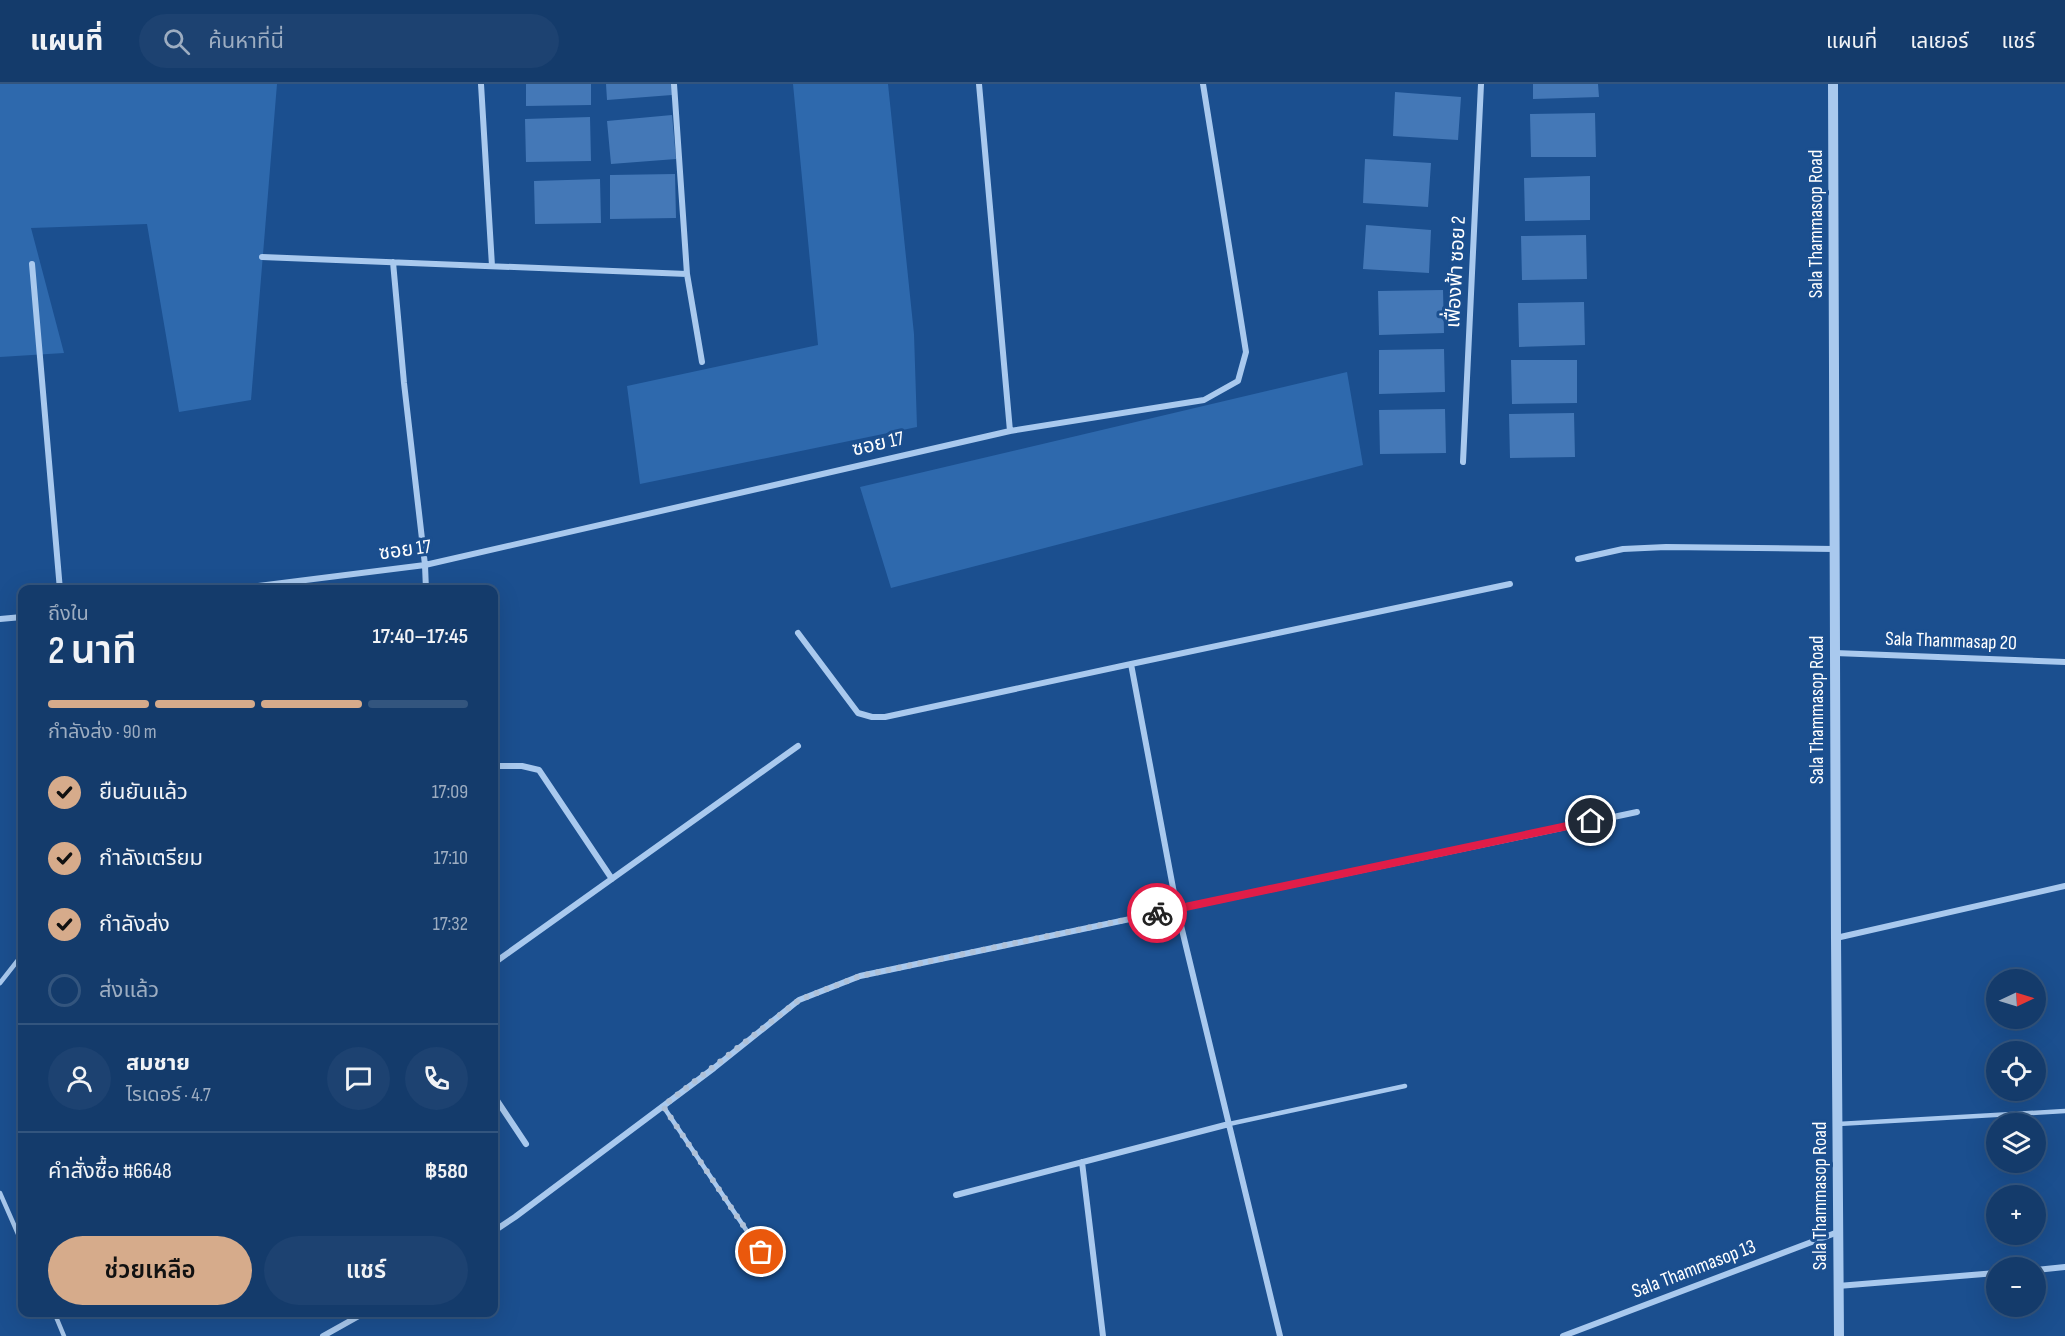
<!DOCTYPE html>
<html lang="th">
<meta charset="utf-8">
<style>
:root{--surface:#143b6b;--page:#1d4271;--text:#f1f3f6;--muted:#9dadc1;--line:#33557e;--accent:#d6ab8b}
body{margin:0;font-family:"Sofia Sans Condensed","Noto Sans Thai",sans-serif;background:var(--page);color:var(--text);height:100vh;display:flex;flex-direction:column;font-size:22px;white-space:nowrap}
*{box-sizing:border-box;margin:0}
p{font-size:20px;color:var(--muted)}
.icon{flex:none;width:33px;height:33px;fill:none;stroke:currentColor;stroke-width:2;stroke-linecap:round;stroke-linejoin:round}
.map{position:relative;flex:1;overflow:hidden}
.side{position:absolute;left:18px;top:501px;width:480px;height:732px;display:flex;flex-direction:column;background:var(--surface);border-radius:12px;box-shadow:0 6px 24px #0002,0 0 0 2px var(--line)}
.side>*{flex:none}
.needle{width:39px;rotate:86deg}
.tools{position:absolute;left:1986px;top:885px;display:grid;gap:12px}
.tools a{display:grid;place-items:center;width:60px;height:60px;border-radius:50%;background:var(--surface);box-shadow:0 6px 24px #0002,0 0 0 2px var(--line);font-size:30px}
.pin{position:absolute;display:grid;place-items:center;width:51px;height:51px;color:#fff;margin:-26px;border:3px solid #fff;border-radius:50%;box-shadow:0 2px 6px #0007}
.courier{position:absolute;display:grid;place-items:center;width:60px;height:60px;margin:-30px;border:4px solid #e11d48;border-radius:50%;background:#fff;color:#222;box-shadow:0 2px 8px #0007}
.summary em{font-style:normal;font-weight:600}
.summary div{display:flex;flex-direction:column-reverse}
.summary{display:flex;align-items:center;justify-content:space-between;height:102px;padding:0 30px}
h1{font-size:39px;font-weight:600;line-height:45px}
.bar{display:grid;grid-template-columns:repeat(4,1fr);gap:9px 6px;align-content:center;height:72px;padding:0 30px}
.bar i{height:8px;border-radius:4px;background:var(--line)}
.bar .current{background:var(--accent)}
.bar p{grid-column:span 4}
.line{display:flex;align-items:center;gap:15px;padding:0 30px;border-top:2px solid var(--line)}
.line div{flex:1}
.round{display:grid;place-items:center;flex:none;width:63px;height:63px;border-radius:32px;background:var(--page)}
ol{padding:0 30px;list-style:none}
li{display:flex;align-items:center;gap:18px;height:66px}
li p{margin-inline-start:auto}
li .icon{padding:6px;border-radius:50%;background:var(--accent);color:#111;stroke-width:4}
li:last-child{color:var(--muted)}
li i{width:33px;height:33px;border:3px solid var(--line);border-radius:50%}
.cta{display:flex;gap:12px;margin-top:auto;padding:12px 30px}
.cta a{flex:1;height:69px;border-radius:36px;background:var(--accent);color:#111;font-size:24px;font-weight:600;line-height:69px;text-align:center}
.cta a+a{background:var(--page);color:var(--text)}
header{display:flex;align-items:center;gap:36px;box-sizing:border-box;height:84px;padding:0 30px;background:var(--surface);border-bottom:2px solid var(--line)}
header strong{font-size:28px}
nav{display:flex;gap:33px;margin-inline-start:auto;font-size:21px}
.search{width:420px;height:54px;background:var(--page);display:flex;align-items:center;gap:15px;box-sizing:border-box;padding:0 21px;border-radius:33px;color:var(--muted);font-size:22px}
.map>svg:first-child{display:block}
</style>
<header>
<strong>แผนที่</strong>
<div class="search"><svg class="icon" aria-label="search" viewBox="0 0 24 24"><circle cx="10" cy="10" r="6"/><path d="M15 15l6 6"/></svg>ค้นหาที่นี่</div>
<nav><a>แผนที่</a><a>เลเยอร์</a><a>แชร์</a></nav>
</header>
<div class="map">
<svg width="2065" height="1252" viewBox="0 0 2065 1252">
<rect width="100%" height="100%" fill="#1b4f8f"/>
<path fill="#2e69ad" d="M0,0H277L251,316L179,328L147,140L31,144L64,269L0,273Z
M793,0H888L914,250L917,343L640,400L627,302L818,261Z
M1347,288L1363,381L891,504L860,403Z"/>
<path fill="#4478b7" d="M526,0H591V21L526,22Z
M606,0H672V11L607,16Z
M1533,0H1598L1599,13L1533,15Z
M1395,8L1461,13L1458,56L1393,52Z
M1595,29L1596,73H1531L1530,30Z
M672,31L676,75L611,80L607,37Z
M590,33L591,77L526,78L525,35Z
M1365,75L1431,79L1428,123L1363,119Z
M675,90L676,134L610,135V91Z
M1590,92V136L1525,137L1524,94Z
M600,95L601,139L535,140L534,97Z
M1366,141L1431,146L1429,189L1363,185Z
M1586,151L1587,195L1522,196L1521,152Z
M1443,206L1444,249L1379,251L1378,207Z
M1584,218L1585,261L1519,263L1518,219Z
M1444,265L1445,308L1379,310V266Z
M1511,276H1577V319L1512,320Z
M1445,325L1446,369L1380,370L1379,326Z
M1574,329L1575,373L1510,374L1509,330Z"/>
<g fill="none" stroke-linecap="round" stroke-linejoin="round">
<path stroke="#a9c9ee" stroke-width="4.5" d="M0,899L22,871
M663,1022L761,1168
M1229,1040L1405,1002
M1838,1040L2065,1027
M0,1109L22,1159
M54,1228L64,1252"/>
<path stroke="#a9c9ee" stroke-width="6" d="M481,0L492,182
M674,0L687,190L702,278
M979,0L1010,347
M262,173L687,190
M393,178L404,299L425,481L426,506
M32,180L60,506
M1463,378L1481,0
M1578,475L1623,465L1666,463L1834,465
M226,506L425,481L1010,347L1204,316L1238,297L1246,268L1203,0
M0,535L22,533
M798,549L858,629L872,633H885L1131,580
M1835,569L2065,578
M494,682H522L539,686L612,795
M1836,854L2065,802
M494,879L798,662
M494,1012L526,1060
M1082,1078L1103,1252
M956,1111L1229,1040
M494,1147L515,1133L714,984L799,916L860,892L1637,728
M2036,1186L2065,1183
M1838,1202L1996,1189
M323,1252L366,1228
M1280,1252L1177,825L1131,580L1510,500
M1563,1252L1838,1148"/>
<path stroke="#a9c9ee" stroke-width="10" d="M1833,0L1836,854L1839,1252"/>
</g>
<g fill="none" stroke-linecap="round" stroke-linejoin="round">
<path stroke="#afc1d8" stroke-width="6" stroke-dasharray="0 10.8" d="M761,1168L663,1022L799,916L860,892L1157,829"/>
<path stroke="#e11d48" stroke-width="8" d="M1157,829L1591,737"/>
</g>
<g text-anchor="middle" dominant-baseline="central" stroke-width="6" stroke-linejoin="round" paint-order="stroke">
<g font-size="20" fill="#fff" stroke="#1b4f8f">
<text transform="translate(1816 140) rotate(-90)">Sala Thammasop Road</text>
<text transform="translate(1456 188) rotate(-87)">เฟื่องฟ้า ซอย 2</text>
<text transform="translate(878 360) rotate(-13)">ซอย 17</text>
<text transform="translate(405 466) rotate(-8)">ซอย 17</text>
<text transform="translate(1951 557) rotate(2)">Sala Thammasap 20</text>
<text transform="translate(1817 626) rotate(-90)">Sala Thammasop Road</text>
<text transform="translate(1820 1112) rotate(-90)">Sala Thammasop Road</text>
<text transform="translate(1694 1185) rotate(-21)">Sala Thammasop 13</text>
</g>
</g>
</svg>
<div class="tools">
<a><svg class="needle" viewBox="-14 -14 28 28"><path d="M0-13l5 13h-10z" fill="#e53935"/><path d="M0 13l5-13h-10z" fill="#9dadc1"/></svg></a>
<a><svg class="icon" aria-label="locate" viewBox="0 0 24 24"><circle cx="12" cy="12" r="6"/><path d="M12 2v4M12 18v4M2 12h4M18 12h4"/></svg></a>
<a><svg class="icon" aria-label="layers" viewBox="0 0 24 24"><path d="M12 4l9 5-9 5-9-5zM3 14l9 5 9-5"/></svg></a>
<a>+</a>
<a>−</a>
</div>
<div class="pin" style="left:761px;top:1168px;background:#ea580c"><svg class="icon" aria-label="bag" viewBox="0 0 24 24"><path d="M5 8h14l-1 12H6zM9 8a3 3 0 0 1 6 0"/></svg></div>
<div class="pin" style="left:1591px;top:737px;background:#1f2937"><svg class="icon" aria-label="home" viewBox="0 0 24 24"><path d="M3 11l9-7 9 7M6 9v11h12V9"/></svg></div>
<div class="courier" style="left:1157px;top:829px"><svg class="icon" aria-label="bike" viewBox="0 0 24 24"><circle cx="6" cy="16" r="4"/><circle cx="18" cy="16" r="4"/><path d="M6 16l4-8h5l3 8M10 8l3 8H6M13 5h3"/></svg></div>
<section class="side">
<div class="summary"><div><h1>2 นาที</h1><p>ถึงใน</p></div><em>17:40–17:45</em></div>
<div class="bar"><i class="current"></i><i class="current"></i><i class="current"></i><i></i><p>กำลังส่ง · 90 m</p></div>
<ol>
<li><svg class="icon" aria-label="check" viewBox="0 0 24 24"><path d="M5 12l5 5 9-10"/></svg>ยืนยันแล้ว<p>17:09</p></li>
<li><svg class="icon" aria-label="check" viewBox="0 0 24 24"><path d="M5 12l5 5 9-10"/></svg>กำลังเตรียม<p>17:10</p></li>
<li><svg class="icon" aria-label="check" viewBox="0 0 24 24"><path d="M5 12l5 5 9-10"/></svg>กำลังส่ง<p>17:32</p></li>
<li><i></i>ส่งแล้ว</li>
</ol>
<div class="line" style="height:108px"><a class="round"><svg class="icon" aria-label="person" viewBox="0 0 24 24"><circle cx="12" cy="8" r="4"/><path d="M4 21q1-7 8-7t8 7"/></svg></a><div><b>สมชาย</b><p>ไรเดอร์ · 4.7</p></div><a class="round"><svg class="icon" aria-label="chat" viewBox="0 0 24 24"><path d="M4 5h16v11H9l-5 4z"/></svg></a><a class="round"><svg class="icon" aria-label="phone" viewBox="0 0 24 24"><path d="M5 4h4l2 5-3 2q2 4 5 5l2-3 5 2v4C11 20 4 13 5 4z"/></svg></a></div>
<div class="line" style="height:78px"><div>คำสั่งซื้อ #6648</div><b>฿580</b></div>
<div class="cta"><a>ช่วยเหลือ</a><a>แชร์</a></div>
</section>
</div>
